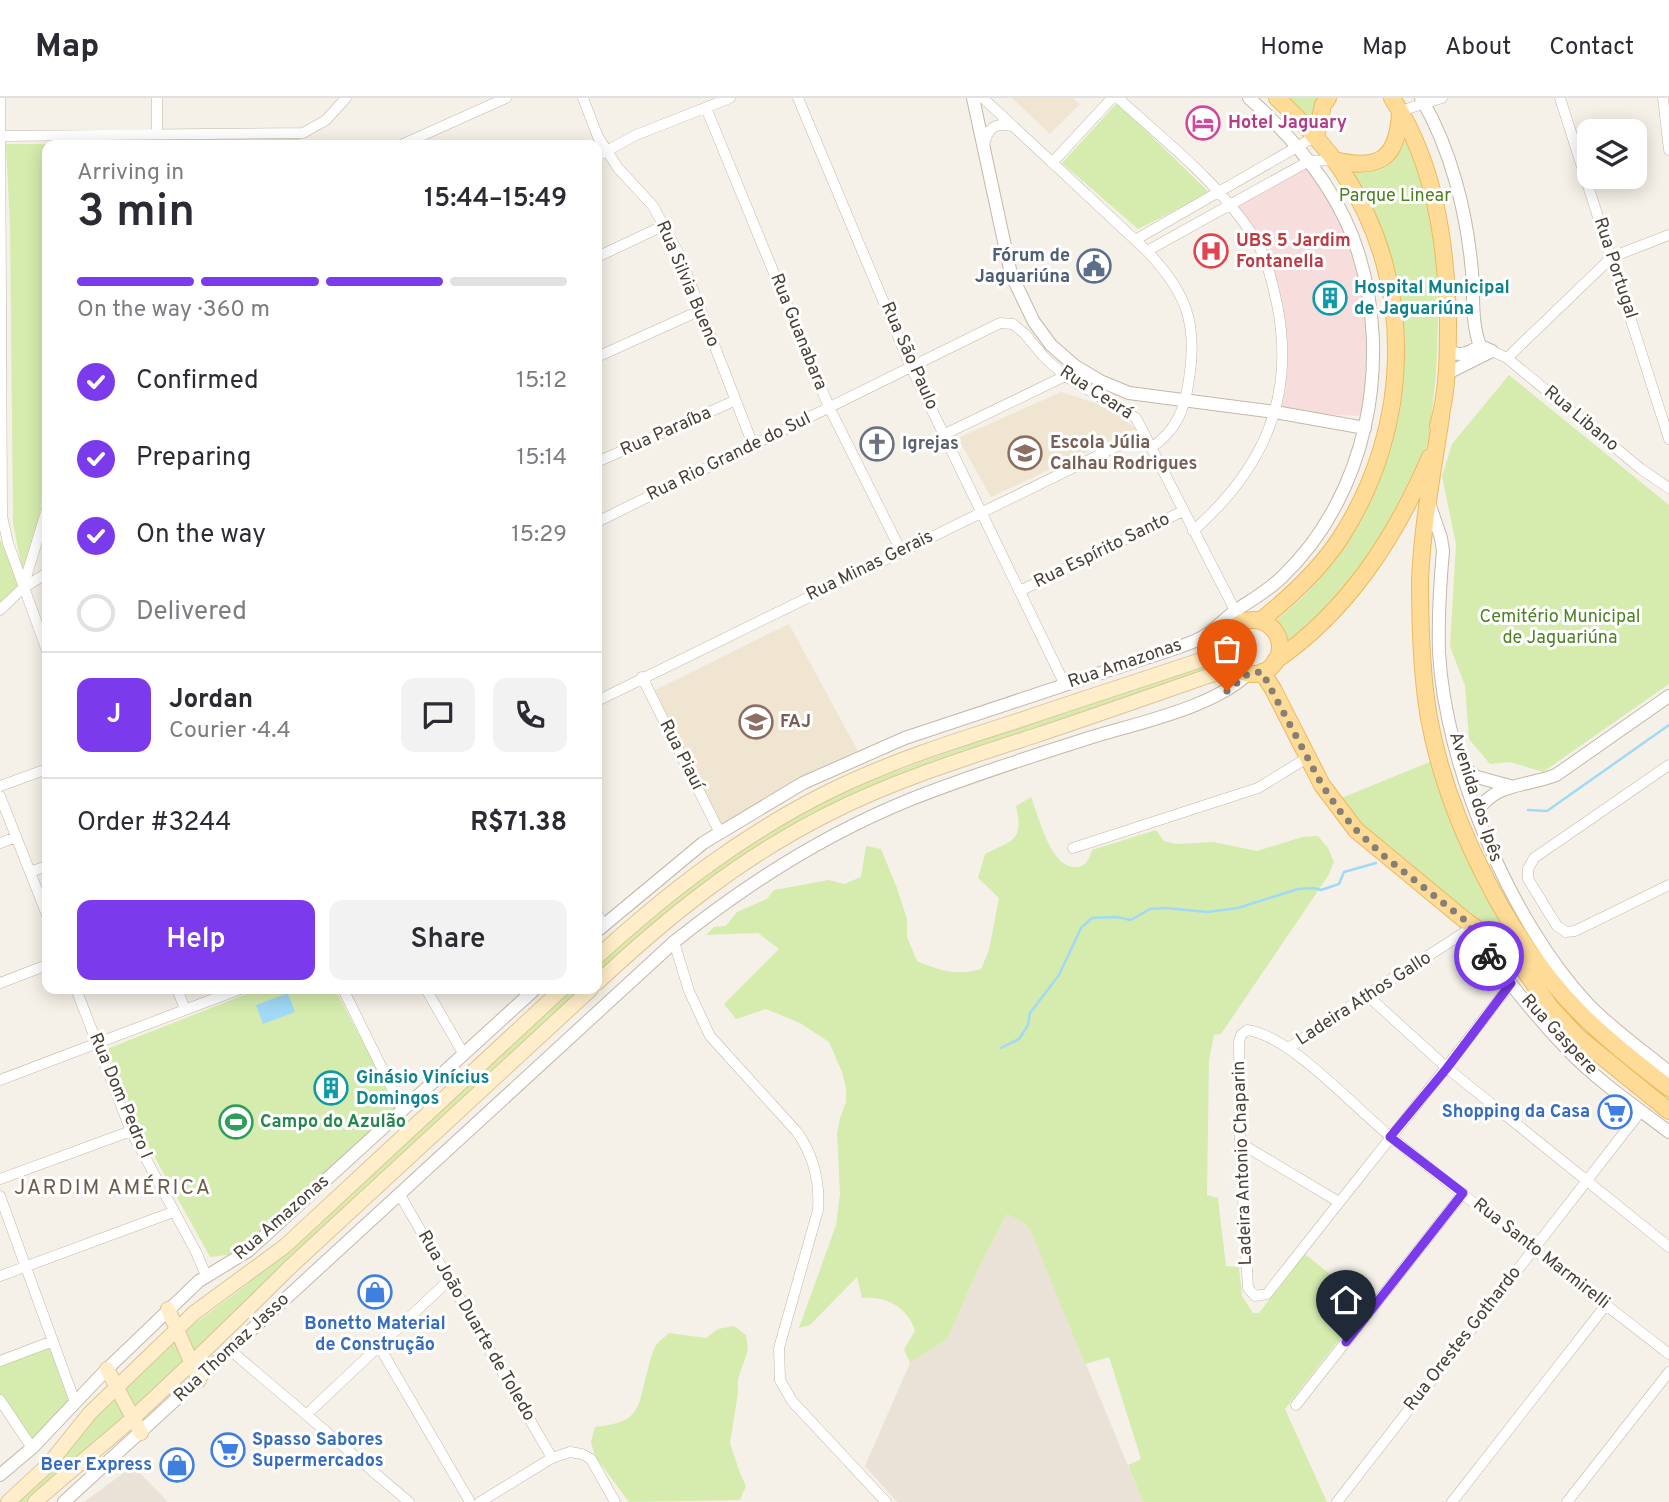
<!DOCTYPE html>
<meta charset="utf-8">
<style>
:root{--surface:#fff;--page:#f2f2f3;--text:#2b2b33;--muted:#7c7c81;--line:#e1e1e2;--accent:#7c3aed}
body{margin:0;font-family:Overpass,sans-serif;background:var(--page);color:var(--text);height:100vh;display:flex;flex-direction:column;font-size:26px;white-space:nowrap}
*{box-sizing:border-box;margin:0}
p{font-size:23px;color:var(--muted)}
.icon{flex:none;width:38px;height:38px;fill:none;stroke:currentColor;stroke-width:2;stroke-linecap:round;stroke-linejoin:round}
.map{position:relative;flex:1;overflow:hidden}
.panel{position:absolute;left:42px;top:42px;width:560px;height:854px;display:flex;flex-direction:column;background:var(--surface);border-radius:14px;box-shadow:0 4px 18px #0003}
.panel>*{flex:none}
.fabs{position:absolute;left:1577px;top:21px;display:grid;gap:14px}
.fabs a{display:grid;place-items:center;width:70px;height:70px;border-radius:14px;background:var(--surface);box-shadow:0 4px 18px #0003;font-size:35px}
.pin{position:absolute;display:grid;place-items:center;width:60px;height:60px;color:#fff;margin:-72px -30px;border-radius:50% 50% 50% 0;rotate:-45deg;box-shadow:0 0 7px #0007}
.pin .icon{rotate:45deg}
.courier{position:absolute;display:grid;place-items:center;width:70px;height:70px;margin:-35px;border:5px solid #7c3aed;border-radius:50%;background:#fff;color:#222;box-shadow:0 2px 9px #0007}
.headline em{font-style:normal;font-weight:600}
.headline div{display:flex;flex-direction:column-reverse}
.headline{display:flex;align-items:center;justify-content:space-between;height:119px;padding:0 35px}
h1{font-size:46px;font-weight:600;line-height:52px}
.bar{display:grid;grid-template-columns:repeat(4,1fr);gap:10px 7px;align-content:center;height:84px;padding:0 35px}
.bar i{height:9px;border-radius:5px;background:var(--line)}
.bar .active{background:var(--accent)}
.bar p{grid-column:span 4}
.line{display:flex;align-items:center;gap:18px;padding:0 35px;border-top:2px solid var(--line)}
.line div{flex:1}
.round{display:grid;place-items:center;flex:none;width:74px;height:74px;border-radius:14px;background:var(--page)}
ol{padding:0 35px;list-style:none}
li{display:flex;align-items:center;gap:21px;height:77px}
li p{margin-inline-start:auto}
li .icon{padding:7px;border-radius:50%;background:var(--accent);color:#fff;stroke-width:4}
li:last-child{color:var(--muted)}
li i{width:38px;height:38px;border:4px solid var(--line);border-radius:50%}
.primary-button{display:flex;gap:14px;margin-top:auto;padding:14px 35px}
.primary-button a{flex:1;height:80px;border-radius:14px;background:var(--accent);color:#fff;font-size:28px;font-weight:600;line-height:80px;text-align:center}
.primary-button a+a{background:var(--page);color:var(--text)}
header{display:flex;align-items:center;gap:42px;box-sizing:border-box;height:98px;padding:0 35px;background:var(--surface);border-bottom:2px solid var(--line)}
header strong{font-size:33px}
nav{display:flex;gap:38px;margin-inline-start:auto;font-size:24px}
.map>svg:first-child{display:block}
</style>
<header>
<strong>Map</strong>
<nav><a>Home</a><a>Map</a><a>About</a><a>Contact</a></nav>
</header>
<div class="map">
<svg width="1669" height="1404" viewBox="0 0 1669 1404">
<rect width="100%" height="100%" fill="#f5f1e8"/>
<path fill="#eae2d6" d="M1007,1116L1024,1125L1030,1131L1143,1404H897L865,1368L910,1265L948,1240L979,1169Z
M133,1368L168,1404H84Z"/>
<path fill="#efe5d1" d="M1012,0H1073L1080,6L1050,36Z
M1061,294L1095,305L1122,319L1136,331L991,399L958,340Z
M789,526L859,655L721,733L655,592Z"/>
<path fill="#f7dddb" d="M1308,65L1357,155L1372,251L1363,318L1276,314L1284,276L1273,179L1232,107Z"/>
<path fill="#d5ecae" d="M1284,0H1326L1316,33Z
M1117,5L1210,95L1138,131L1062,65Z
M299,40L302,47H161V41Z
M1406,41L1425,95L1434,134L1439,197L1436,277L1429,344L1395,418L1364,469L1287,551L1284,536L1274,524C1344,469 1383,397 1398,309C1400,293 1404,273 1403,256C1402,238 1392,218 1387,200C1374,158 1361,116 1349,73C1379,78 1394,70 1406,41Z
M6,46H147L47,47V378L31,461L22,471L13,425L10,129Z
M1509,277L1669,407V586L1543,674L1510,664L1490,666L1469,641L1465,588L1450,548L1456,446L1442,378L1452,346Z
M0,441L21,490L0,510Z
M1222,556L1232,571L1009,641L823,710L720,777L597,882V864L711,772L823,702L874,681Z
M1432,663L1495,811L1669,996V1006L1607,957L1376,743L1339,701Z
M1031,699C1039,719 1050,768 1074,769C1086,770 1089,761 1092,752L1156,732L1164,743L1176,746L1213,744L1257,753L1302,739L1318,738L1328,750L1334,764L1328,778L1221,936L1214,937L1209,962L1207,1097L1218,1100L1226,1168L1239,1169L1242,1198L1253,1215H1259L1305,1156L1367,1206L1285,1311L1327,1404H1143L1128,1367L1141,1361L1109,1259L1085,1266L1030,1131L1024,1125L1007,1116L979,1169L948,1240L910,1265L904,1251L915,1233C908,1209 886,1198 862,1200L857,1179L810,1227L799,1230L836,1127L840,1096L837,1035L840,1020L846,1004V990L842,974L829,944L800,925L766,911L736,921L724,906L779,851L758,835L706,837L714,829L726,828L737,814L767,801L774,792L829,782L844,786L861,779L866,748L881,751L897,790L907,821V839L917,863C940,873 957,878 981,871L989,852L999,800L978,780L985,756C1013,742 1024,743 1016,708Z
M259,891H335L397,1009L244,1150L227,1157L210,1159L138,1029L107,951Z
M568,891H587L185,1265L31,1404H15L82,1331L190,1229L244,1189L355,1092Z
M734,1228L746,1237L748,1252L738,1281V1295L730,1345L740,1375L746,1388L740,1402L629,1404L595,1358L591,1344L595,1329C645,1324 637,1307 649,1267C651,1260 653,1251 657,1246C660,1242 666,1238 669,1235L706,1240L718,1231Z
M49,1249L71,1304L32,1343L0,1296V1268Z"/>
<path fill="#a1d9f6" d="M288,895L295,914L263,926L256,907Z"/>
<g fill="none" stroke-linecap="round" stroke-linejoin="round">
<path stroke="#a1d9f6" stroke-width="2.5" d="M1528,712L1547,713L1669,627
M1001,950L1019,941L1028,927L1030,915L1059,877L1081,830L1092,820L1116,819L1131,822L1150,811L1166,810L1207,814L1238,810L1298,791L1314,790L1321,792L1339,786L1344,774L1376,765"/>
<defs>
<path id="minor" d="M0,0L2,418L8,445L47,553
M583,0L598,39L618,70L653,108L679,156L753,347
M798,0L911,269L1065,587
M983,0L1147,153C1186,194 1198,225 1189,281C1185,311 1177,332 1151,350
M1118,0C1165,43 1217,83 1252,136C1266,157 1272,183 1277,206C1296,300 1263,371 1193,433
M1560,0L1669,341
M1663,0L1669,52
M706,10L829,309L901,453
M1400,13L1442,0
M0,38L303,35L326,22L346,0
M157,47V0
M401,47L506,0
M984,48C987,31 994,24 1011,28
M597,58L636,37L730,0
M1052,65L1112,0
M1135,142L1316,38
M1147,153L1309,63L1334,62
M597,159L665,127
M1492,253L1507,260L1641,371L1669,390
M597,259L701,212
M1507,260L1612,159L1669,137
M945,336L1065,278
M597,364L734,303
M597,424L1000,225L1013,226L1025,236L1044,259L1065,278L1136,320L1241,524
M23,489L47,411
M1020,493L1183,413
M0,512L23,490L47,475
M642,579L720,735
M597,603L1144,335
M1669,667L1534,760L1528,771V781L1557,828L1566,834L1575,833L1669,787
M0,688L47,671
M0,698L47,817
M0,745L16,739
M1073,750L1258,690L1307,660
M30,774L47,768
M597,815L603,827
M674,844L689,893L710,938L797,1034C814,1058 820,1083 818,1112L779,1250L780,1282L792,1303L886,1404
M0,885L47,867
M1511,885C1432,990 1348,1092 1267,1196L1255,1198L1248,1190L1240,1045L1239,944L1241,937L1247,932C1290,937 1356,1011 1391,1039C1482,1113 1577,1184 1669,1256
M76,891L131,1033L196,1154L206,1177
M177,891L185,911
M343,891L402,1011
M426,891L463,955
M1367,897L1447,970L1669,1149
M1289,950L1367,897L1473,829
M0,982L240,891
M1240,1045L1339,1104
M0,1081L131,1033
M400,1097L552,1360
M0,1098L75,1304
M0,1178L173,1114
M379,1248L470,1404
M230,1252L409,1404
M0,1263L53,1243
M0,1302L32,1350
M1296,1307L1463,1095
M306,1317L449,1182
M480,1404L552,1360L570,1354L582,1356L591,1361L615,1404
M1337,1404L1641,1013
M1452,1404L1606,1207
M1567,1404L1669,1274"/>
<path id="tertiary" d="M973,0L1011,176L1034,224L1051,247L1075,268L1100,283L1129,295L1275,314L1365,330
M1421,0C1451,51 1467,115 1472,174C1474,199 1471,223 1480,248L1492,253
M1448,253C1462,259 1468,255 1480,248
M1446,276L1492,253
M1429,405L1441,440L1443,453C1440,486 1438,521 1439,554C1445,667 1510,823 1588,906C1612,931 1642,952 1669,974
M1461,667L1477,679L1510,688
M1477,714C1495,684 1526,689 1556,677L1669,598
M1468,827C1498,871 1532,915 1569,953C1599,984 1635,1008 1669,1034
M597,833L703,745L803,685L905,640L1182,548C1190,545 1199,542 1206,537C1216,530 1225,521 1235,513C1251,502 1268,493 1282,479C1367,398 1393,265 1358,154C1339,93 1296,42 1249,0
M0,1377L32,1350L107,1271L199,1183L248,1153L535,891
M64,1404L674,844C745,787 823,737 909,702C967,679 1029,659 1089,640C1137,625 1213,610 1249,575"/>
<path id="secondary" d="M597,859C668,794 743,736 830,693C889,664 951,644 1014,624C1076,603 1138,583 1201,562L1216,553L1226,542
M597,885C669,818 739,761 828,716C895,682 966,660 1037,637C1094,618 1151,598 1208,578L1222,574H1243
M168,1211L199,1282
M107,1271L141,1335
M8,1404L49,1366L90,1315L194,1215L285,1148L562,891
M35,1404C67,1375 101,1349 133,1320C186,1271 237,1222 288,1171L591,891"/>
<path id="primary" d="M1392,0C1435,65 1446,145 1448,221C1448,256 1448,294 1438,328
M1316,38L1323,7L1328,0
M1334,62C1379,73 1398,61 1400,14
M1441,319C1433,373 1422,428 1420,483C1420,528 1421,575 1429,620C1447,720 1508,842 1580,915C1607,942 1638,966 1669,990
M1226 549a27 27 0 1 1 54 0a27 27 0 1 1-54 0Z
M1260,523C1289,500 1321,470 1341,439C1412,328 1416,186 1344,76C1325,47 1301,23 1277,0
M1275,563C1348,513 1395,440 1430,359
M1262,574L1273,591L1322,687L1356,732L1466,823L1499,846L1522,869L1551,910L1578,939L1669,1013"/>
</defs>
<use href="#minor" stroke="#c2b8aa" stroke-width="11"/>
<use href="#tertiary" stroke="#c2b8aa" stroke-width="14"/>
<use href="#secondary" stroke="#dcc597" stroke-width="16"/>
<use href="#primary" stroke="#edb95f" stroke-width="18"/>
<use href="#minor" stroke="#fff" stroke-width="10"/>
<use href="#tertiary" stroke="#fff" stroke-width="12"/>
<use href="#secondary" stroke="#ffeec9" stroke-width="14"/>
<use href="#primary" stroke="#ffdb98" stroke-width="16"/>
</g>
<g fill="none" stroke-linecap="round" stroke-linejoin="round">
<path stroke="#867f74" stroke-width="7" stroke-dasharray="0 12.6" d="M1227,593L1249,575L1262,574L1322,687L1339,712L1356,732L1384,758L1466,823L1489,858"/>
<path stroke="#7c3aed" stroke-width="9" d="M1346,1244L1463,1095L1390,1039L1447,970L1511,885L1489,858"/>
</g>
<defs>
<symbol id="hotel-ring" viewBox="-11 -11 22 22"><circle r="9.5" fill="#fff" stroke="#d1479c" stroke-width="1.5"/><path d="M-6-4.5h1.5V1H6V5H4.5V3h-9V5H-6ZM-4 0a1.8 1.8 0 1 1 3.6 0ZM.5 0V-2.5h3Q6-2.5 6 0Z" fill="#d1479c"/></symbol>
<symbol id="hospital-ring" viewBox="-11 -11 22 22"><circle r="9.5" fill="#fff" stroke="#e0444e" stroke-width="1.5"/><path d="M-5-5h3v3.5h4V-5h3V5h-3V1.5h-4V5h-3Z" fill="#e0444e"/></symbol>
<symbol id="civic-ring" viewBox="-11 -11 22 22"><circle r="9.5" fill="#fff" stroke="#5c6f8a" stroke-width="1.5"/><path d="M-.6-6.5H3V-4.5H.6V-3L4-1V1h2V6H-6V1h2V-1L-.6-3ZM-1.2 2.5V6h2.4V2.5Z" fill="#5c6f8a"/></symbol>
<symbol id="building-ring" viewBox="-11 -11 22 22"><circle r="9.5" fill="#fff" stroke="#0f9aa8" stroke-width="1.5"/><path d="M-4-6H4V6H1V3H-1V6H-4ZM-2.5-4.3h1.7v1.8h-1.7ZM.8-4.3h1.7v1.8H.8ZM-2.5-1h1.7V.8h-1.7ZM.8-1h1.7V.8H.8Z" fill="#0f9aa8"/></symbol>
<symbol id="church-ring" viewBox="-11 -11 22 22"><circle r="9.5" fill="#fff" stroke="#6b7280" stroke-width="1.5"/><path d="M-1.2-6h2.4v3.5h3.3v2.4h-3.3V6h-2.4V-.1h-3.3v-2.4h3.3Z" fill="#6b7280"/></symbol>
<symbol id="school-ring" viewBox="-11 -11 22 22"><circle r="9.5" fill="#fff" stroke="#8d6e63" stroke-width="1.5"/><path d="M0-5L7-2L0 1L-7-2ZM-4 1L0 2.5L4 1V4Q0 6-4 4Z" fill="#8d6e63"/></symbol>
<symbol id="university-ring" viewBox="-11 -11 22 22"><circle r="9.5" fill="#fff" stroke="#8d6e63" stroke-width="1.5"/><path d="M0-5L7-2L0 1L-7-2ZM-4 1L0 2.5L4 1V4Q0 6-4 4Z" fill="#8d6e63"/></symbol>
<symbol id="supermarket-ring" viewBox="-11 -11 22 22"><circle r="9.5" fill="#fff" stroke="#3f7fe0" stroke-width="1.5"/><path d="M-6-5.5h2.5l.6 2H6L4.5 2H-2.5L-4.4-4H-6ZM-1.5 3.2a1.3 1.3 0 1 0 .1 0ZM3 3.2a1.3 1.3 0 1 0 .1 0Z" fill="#3f7fe0"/></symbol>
<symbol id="stadium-ring" viewBox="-11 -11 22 22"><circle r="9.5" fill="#fff" stroke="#2e9e5b" stroke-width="1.5"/><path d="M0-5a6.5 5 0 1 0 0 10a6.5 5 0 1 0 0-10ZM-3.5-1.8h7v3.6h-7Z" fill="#2e9e5b"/></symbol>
<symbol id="shop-ring" viewBox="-11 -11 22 22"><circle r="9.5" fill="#fff" stroke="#3f7fe0" stroke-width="1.5"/><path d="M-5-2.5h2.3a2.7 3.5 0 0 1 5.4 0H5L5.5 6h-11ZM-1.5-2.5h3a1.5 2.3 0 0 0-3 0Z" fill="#3f7fe0"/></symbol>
</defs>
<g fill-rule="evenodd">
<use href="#hotel-ring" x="1184" y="6" width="38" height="38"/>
<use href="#hospital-ring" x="1192" y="134" width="38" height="38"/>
<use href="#civic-ring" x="1075" y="149" width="38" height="38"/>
<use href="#building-ring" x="1311" y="181" width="38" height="38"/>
<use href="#church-ring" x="858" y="327" width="38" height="38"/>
<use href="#school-ring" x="1006" y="336" width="38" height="38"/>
<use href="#university-ring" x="737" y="605" width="38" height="38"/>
<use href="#building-ring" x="312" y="971" width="38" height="38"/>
<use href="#supermarket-ring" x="1596" y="995" width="38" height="38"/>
<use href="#stadium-ring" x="217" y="1005" width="38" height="38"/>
<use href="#shop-ring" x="356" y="1175" width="38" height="38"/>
<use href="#supermarket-ring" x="209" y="1333" width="38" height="38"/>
<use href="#shop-ring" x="158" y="1348" width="38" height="38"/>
</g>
<g text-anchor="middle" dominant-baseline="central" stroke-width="6" stroke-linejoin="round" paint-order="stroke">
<g font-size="18" font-weight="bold" fill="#b23c85" stroke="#fff" text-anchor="start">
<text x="1228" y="25">Hotel Jaguary</text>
</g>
<g font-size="18" fill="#4d8124" stroke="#fff">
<text x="1395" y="98">Parque Linear</text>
<text x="1560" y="519">Cemitério Municipal<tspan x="1560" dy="21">de Jaguariúna</tspan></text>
</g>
<g font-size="18" font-weight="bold" fill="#be3a42" stroke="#fff" text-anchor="start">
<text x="1236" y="143">UBS 5 Jardim<tspan x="1236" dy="21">Fontanella</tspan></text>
</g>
<g font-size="18" font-weight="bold" fill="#4e5e75" stroke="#fff" text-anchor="end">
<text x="1070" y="158">Fórum de<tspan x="1070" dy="21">Jaguariúna</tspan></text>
</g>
<g font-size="18" fill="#4a4136" stroke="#fff">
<text transform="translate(1615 170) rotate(72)">Rua Portugal</text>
<text transform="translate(687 186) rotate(67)">Rua Silvia Bueno</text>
<text transform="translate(798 234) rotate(68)">Rua Guanabara</text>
<text transform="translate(909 258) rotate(66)">Rua São Paulo</text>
<text transform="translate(1096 295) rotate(33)">Rua Ceará</text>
<text transform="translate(1581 321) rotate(40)">Rua Libano</text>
<text transform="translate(666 334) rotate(-24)">Rua Paraíba</text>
<text transform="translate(729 359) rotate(-26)">Rua Rio Grande do Sul</text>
<text transform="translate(1102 453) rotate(-26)">Rua Espírito Santo</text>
<text transform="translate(870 468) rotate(-26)">Rua Minas Gerais</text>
<text transform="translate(1125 566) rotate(-19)">Rua Amazonas</text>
<text transform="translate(681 657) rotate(63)">Rua Piauí</text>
<text transform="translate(1475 699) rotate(72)">Avenida dos Ipês</text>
<text transform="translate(1364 901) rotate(-33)">Ladeira Athos Gallo</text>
<text transform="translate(1559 937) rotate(47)">Rua Gaspere</text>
<text transform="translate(120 998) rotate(67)">Rua Dom Pedro I</text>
<text transform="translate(1243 1065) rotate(-92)">Ladeira Antonio Chaparin</text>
<text transform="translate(282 1120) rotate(-41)">Rua Amazonas</text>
<text transform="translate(1541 1156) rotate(38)">Rua Santo Marmirelli</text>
<text transform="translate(476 1228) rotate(60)">Rua João Duarte de Toledo</text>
<text transform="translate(1463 1241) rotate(-52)">Rua Orestes Gothardo</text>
<text transform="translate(232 1250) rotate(-43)">Rua Thomaz Jasso</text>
</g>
<g font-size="18" font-weight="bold" fill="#0d838f" stroke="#fff" text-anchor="start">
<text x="1354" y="190">Hospital Municipal<tspan x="1354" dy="21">de Jaguariúna</tspan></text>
<text x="356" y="980">Ginásio Vinícius<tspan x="356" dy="21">Domingos</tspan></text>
</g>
<g font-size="18" font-weight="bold" fill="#785e54" stroke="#fff" text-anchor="start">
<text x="1050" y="345">Escola Júlia<tspan x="1050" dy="21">Calhau Rodrigues</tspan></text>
<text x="780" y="624">FAJ</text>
</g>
<g font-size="18" font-weight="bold" fill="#5b616d" stroke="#fff" text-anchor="start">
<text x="902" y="346">Igrejas</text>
</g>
<g font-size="18" font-weight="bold" fill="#366cbe" stroke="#fff" text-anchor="end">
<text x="1590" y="1014">Shopping da Casa</text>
<text x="375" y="1226" text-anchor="middle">Bonetto Material<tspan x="375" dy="21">de Construção</tspan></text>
<text x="252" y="1342" text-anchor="start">Spasso Sabores<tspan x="252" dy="21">Supermercados</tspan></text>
<text x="152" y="1367">Beer Express</text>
</g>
<g font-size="18" font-weight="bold" fill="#27864d" stroke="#fff" text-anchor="start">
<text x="260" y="1024">Campo do Azulão</text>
</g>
<g font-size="21" letter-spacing="2" fill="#6d5e4c" stroke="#fff">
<text x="113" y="1090">JARDIM AMÉRICA</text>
</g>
</g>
</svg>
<div class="fabs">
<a><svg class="icon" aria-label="layers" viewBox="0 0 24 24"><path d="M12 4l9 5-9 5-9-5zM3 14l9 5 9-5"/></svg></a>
</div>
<div class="pin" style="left:1227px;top:593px;background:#ea580c"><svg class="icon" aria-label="bag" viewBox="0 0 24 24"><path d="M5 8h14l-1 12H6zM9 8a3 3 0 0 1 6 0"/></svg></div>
<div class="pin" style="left:1346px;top:1244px;background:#1f2937"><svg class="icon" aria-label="home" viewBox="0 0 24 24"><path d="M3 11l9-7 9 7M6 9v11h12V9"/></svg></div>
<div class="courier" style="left:1489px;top:858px"><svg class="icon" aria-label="bike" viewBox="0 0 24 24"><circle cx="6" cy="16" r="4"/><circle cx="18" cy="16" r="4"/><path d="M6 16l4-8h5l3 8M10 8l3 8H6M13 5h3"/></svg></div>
<section class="panel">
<div class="headline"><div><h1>3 min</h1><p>Arriving in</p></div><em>15:44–15:49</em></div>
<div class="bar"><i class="active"></i><i class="active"></i><i class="active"></i><i></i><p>On the way · 360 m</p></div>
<ol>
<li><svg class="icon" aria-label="check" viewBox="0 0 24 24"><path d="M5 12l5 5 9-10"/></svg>Confirmed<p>15:12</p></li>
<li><svg class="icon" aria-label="check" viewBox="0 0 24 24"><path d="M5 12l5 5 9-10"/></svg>Preparing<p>15:14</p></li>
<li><svg class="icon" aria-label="check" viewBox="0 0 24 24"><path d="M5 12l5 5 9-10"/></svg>On the way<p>15:29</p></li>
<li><i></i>Delivered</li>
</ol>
<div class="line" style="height:126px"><b class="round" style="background:var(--accent);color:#fff">J</b><div><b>Jordan</b><p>Courier · 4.4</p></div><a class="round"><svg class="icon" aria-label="chat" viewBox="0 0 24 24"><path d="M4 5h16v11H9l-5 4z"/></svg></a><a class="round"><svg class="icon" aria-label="phone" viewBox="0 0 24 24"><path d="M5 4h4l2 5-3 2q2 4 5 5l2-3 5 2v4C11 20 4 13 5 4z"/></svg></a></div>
<div class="line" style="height:91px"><div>Order #3244</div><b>R$71.38</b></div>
<div class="primary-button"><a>Help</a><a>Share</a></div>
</section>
</div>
